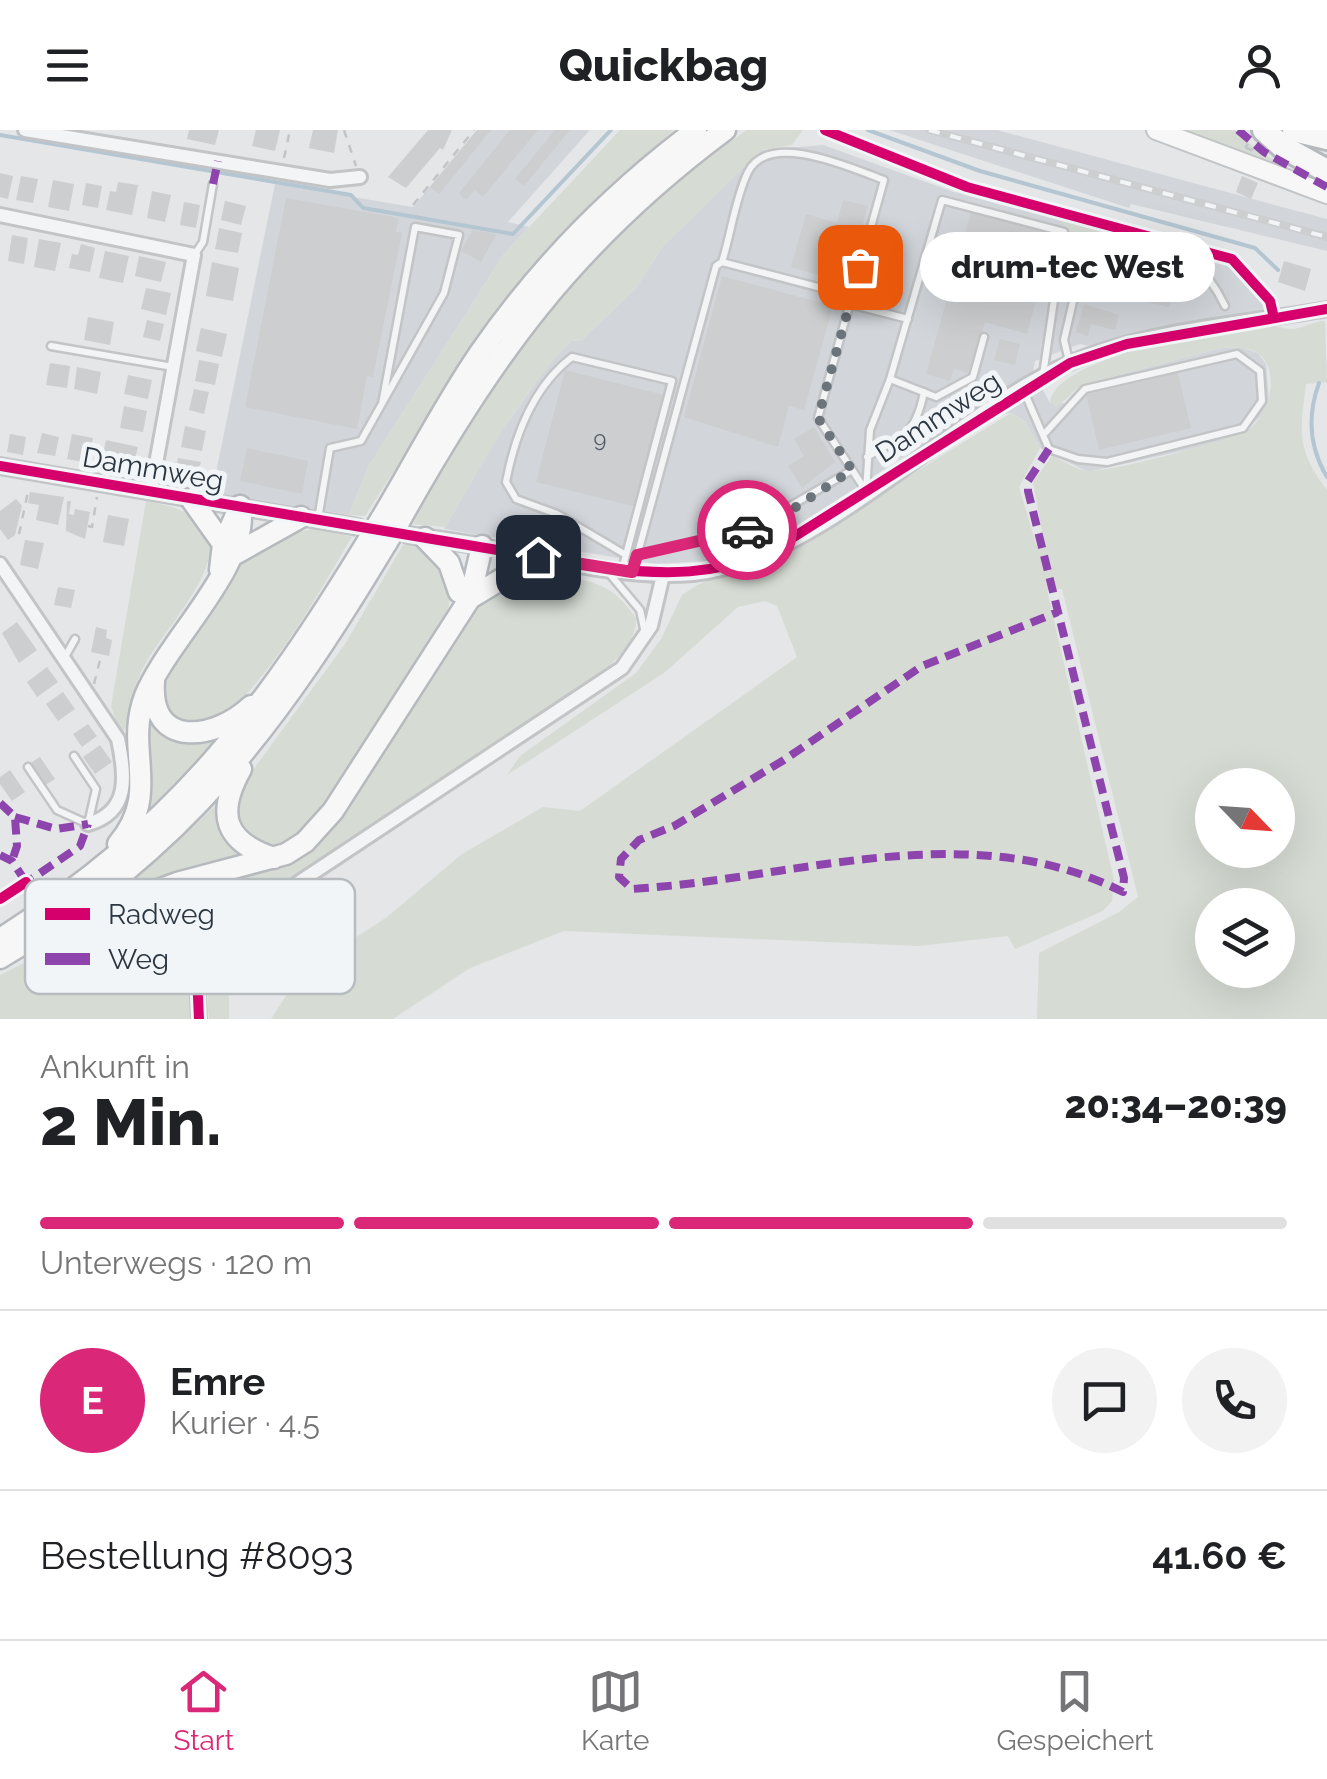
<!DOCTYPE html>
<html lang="de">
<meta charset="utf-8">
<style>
:root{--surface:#fff;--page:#f2f2f2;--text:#202124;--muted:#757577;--line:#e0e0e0;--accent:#db2777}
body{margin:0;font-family:Raleway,sans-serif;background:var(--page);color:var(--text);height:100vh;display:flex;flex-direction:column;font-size:38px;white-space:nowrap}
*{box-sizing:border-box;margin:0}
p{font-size:32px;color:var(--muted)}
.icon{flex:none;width:55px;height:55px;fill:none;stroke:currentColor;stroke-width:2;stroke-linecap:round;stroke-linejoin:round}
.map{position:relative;height:889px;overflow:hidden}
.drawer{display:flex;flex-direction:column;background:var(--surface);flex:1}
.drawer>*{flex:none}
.needle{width:65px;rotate:115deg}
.controls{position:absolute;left:1195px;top:638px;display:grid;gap:20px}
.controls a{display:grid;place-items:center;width:100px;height:100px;border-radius:50%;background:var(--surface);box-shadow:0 10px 40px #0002;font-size:50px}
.pin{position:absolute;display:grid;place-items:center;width:85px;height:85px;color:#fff;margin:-42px;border-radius:20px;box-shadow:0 5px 15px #0006}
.courier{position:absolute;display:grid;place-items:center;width:100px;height:100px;margin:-50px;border:8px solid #db2777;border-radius:50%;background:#fff;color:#222;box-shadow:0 2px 12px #0007}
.bubble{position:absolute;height:70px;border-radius:35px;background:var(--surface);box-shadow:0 10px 40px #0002;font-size:32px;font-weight:800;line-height:70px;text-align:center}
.headline em{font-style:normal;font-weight:800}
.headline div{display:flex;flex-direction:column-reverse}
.headline{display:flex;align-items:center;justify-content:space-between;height:170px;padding:0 40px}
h1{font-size:65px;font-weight:800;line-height:75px}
.bar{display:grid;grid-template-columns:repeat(4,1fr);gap:15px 10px;align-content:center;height:120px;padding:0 40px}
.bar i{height:12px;border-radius:8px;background:var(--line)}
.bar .current{background:var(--accent)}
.bar p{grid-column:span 4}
.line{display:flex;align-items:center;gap:25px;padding:0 40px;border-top:2px solid var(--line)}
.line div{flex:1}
.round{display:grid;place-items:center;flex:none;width:105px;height:105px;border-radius:52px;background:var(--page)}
header{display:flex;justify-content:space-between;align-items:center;height:130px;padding:0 40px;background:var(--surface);font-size:45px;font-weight:800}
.tabs{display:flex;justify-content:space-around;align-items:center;height:140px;border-top:2px solid var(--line);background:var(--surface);font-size:28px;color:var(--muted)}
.tabs a{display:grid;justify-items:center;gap:5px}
.tabs .current{color:var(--accent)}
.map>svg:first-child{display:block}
</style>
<header><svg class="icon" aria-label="menu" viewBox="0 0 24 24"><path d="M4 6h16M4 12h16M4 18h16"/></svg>Quickbag<svg class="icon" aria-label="person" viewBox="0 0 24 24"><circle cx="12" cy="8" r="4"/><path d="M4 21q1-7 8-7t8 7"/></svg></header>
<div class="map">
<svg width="1327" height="889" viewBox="0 0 1327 889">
<rect width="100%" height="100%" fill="#e4e6e8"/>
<path fill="#d2d6db" d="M477,0H590L508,92L529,97L504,124L368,337L349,385L212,362L275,54L413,77Z
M889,0H997L1327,89V121L1131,74L1129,78Z
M823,15L954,62L1001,68L1236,135L1267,173L1264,180L1212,194L1144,200L1095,217L1080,214L1035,231L1033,242L1050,273H1065L1081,255L1221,218H1243L1258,223L1266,234L1269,269L1264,283L1236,309L1088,342L1040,318L1025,291L1011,283L998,284L989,271L782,406L710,431L655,434L444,399L496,309L550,232L571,211L582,210L637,157L662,117L761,20Z"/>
<path fill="#d6dcd4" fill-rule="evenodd" d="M620,0H674C541,114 458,241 365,386L349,385L368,337L504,124Z
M747,0H803L792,15L761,20L662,117L637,157L582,210L571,211C519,265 483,333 445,397L413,394C485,242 604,96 747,0Z
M1182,0H1235L1257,20L1304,47Z
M1053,84L1132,106L1099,113L1072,140L1067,138L1069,101Z
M1325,191L1327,252L1306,254C1300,303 1296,319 1327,360V889H1037L1039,823L1119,782L1138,767L1062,459L1047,460L1114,750L1112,771L1103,781L1015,819L1008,806L919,816L564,801L470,838L393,889H271L300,844L387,787L462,724L543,677L580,681L797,527L777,476L765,471L738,477L664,543L507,645L520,626L636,543L661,509L682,465L697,455L784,423L1011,283L1025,291L1040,318L1019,357L1037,417L1045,418L1033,352L1052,326C1062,330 1075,339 1087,341C1103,344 1237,309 1249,299C1269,284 1281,243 1259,224C1249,216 1233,218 1221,218L1081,255L1057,277L1050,273C1053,228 1220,198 1259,195C1271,193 1279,198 1290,199C1300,200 1313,191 1325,191ZM1212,655H1278V720H1212ZM1212,775H1278V840H1212Z
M146,371C272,392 179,476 145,534C132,556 132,591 121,606L111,576Z
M319,398L352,407C332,437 210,675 163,569C163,532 218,455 247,429C267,412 293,401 319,398Z
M413,414C431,423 448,436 450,459C451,471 447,485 442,497C429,530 318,698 290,710C270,719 257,711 240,700L234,679L242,655L345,514L403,415Z
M549,440V444C593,452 609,450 636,488C636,513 618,529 600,543L203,808C186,836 188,858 193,889H0V845L139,776L189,758L273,739L304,726L342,685L472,484C491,463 520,440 549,440Z
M149,579C174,616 181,613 221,608L149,684L152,646L145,598Z
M216,675L250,728L117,766Z
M268,781L276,787L229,842V889H209C202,827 224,818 268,781Z"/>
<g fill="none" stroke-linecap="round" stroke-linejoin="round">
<path stroke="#b4c6d2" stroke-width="4" d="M868,0L980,41L1255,118L1278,140
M0,5L351,65L363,78L513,104L611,0
M1319,253C1307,286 1309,317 1327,347"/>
</g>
<path fill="#ccced0" d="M189,0H219L215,15L187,9Z
M256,0H280L275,21L252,16Z
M313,0H338L334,23L309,18Z
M428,0H452L443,20L440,18L406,58L388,47Z
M477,0H491L439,64L430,57Z
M510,0H538L483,67L475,60L466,70L459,63Z
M555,0H570L524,56L515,49Z
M0,43L13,46L8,69L0,67Z
M21,46L38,49L33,73L16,70Z
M1242,46L1258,53L1251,69L1236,62Z
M53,50L74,54L69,81L48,77Z
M118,52L138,55L132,85L106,80L110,61L116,62Z
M86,53L102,56L98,78L82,75Z
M152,61L171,65L165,92L147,88Z
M286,68L399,88L396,102L402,103L373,247L367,246L357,299L245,277Z
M843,70L868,76L847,153L791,137L806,84L837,93Z
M225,71L246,76L241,95L221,90Z
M184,72L200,75L196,98L180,95Z
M971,82L1054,105L1027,204L985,192L970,244L954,239L950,251L926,244Z
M219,98L242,103L238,123L215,119Z
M473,100L497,104L481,132L461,121Z
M12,105L28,108L24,134L8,131Z
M39,109L61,113L55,141L34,137Z
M81,114L95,118L90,142L69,138L72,124L78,125Z
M105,121L129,126L123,153L99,148Z
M139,126L166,132L161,152L135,146Z
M1146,126L1171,132L1167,148L1175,149L1169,177L1126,167L1132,139L1142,141Z
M1284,131L1311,139L1305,161L1278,152Z
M212,132L239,138L233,171L206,166Z
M722,146L833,176L804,280L789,276L778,317L684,287Z
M146,158L171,163L166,185L141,179Z
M1084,174L1119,185L1115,200L1091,194L1088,206L1076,202Z
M88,187L114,192L110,215L84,210Z
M147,190L164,194L160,211L143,207Z
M201,198L227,204L222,227L196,221Z
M1000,209L1020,214L1015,235L994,230Z
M199,230L219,234L215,255L195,251Z
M50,233L70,236L67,258L46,255Z
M77,237L101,242L97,264L74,259Z
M565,240L664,265L636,377L536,352Z
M1178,243L1191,298L1099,320L1086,265Z
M128,245L152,250L148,269L124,264Z
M194,259L209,262L204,284L189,280Z
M124,276L147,281L143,302L120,298Z
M185,296L206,301L202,321L181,317Z
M814,297L835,332L802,358L788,336L804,326L794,309Z
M42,303L59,307L55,326L37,323Z
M10,304L26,307L23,325L7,322Z
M72,304L93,308L88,333L67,329Z
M106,310L138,317L132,341L101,334Z
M247,318L308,331L302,364L240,351Z
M178,328L201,332L194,352L174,348Z
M30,362L64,367L58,395L36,390L39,375L28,373Z
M16,369L22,376L15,405L8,410L0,399V381Z
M67,371H71L69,384L74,385L75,379L90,382L85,409L66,401Z
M108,385L129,389L124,416L103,412Z
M25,410L44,413L38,439L20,435Z
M58,457L75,460L71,478L54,475Z
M17,492L37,520L19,533L2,503Z
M96,497L107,500L106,508L112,510L109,526L91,522Z
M47,537L58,552L37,567L27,552Z
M63,562L75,579L58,591L46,574Z
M88,594L97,606L82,617L73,604Z
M100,615L112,632L95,644L83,627Z
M40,627L55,649L44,656L29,634Z
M10,640L25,662L12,671L0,654V647Z"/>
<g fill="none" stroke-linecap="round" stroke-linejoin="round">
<defs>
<path id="service" d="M195,124L203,112L213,54
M852,166L722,132C731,104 735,69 748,42C769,0 851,38 884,50L818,288L866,361L870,300L890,249L942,70L1064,102L1043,245
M850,174L908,189
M51,216L173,237
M1069,231L1064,210L1078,150L1114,148C1119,139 1125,120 1135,116C1176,99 1211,147 1225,176
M890,249L936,267L973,247L984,207
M1023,259L1049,319L1078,329L1107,332L1243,298L1262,271L1260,241L1237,224L1085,259L1046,302
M867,327C904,304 915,306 924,262
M318,389L330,318L361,311L444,163L459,105L415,97L382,274
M637,425L751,399L852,340
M622,440L672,251L572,227C534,256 515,305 506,352L516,369L557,384L626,425
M633,441L716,136L722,132
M608,442L640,480L645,503
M65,527L75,509
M28,637L57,680L88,694L96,659L74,626"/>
<path id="minor" d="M25,0L330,50L360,47
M0,85L194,125L151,361
M482,416C549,429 624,450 693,444C819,432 950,285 1067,234C1147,199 1242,194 1327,179
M0,434L118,609C126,646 130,682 88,694
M199,889L197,845L212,810L622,538L651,496L663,445"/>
<path id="tertiary" d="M0,336L358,397
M408,405L482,416"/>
<path id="secondary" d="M1156,0L1327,64"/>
<path id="trunk" d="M191,369L223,414
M381,389C414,334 443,277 479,224C539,137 612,63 696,0
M399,392C490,228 573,113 725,0
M425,408L449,433L459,462
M235,424L301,387
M220,440L223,414L240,376
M472,467L538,427
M154,551C149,620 215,610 251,576
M241,639C216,684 224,712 274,728
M118,714C162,662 124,621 145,566C168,509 251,435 240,376
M36,806L177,753L286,724L305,712L333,681L470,468L482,416
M0,809C177,697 262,584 369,409
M0,828C187,719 278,593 387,412"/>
<path id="motorway" d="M1264,0L1283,17L1327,41
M1294,0L1327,8"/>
</defs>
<use href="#service" stroke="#c2c4c6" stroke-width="11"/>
<use href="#minor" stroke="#c2c4c6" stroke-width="18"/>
<use href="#tertiary" stroke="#c2c4c6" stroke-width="20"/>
<use href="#secondary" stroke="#c2c4c6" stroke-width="22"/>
<use href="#trunk" stroke="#b6b9bd" stroke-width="25"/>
<use href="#motorway" stroke="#b6b9bd" stroke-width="28"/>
<path stroke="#c2c5c7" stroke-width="2.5" stroke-dasharray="8 8" stroke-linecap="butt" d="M344,0L356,36
M284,28L290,0
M413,75L474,0
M88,396L92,397L97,367
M19,404L29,357
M94,554L101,526"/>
<use href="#service" stroke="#f3f4f5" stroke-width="6"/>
<use href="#minor" stroke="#f3f4f5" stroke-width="12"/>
<use href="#tertiary" stroke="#f3f4f5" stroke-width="15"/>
<use href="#secondary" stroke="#f7f7f7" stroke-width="18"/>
<use href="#trunk" stroke="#f7f7f7" stroke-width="20"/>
<use href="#motorway" stroke="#f7f7f7" stroke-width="22"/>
<defs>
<path id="rail" d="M929,0L1327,107"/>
</defs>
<use href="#rail" stroke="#cdced0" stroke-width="8"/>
<use href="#rail" stroke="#f2f5f7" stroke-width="4" stroke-dasharray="11" stroke-linecap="butt"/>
<defs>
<path id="trunk-bridge" d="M369,409L381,389
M387,412L399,392"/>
</defs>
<use href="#trunk-bridge" stroke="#b6b9bd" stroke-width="25" stroke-linecap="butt"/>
<path stroke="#c2c5c7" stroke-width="2.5" stroke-dasharray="8 8" stroke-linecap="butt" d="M1246,18L1252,20L1246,21L1245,18L1248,14"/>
<use href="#trunk-bridge" stroke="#f7f7f7" stroke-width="20"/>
<path stroke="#8e44ad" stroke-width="8" stroke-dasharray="15 8" stroke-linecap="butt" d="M1238,0L1264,22L1327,57
M213,54L218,31
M1049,319L1028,351V361L1124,748L1123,762C968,684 796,749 632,759L619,747L621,729L639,710L674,696L784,630L922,536L1058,482
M0,673L15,687L17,716L12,731
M15,687L56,699L88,694
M0,725L12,731L30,758
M21,756L80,716L88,694"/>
<defs>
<path id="cycleway" d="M825,0L967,57L1232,129L1270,171L1274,188
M0,336L604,438C665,445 715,446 773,420L1070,233L1127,214L1327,179
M0,769L26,752C38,772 53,804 71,817C112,847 147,781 205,819L197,845L199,889"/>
</defs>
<use href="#cycleway" stroke="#f2f5f7" stroke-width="16"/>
<use href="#cycleway" stroke="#d6006c" stroke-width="10"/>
</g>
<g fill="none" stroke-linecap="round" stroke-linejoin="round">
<path stroke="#6c747b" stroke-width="10" stroke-dasharray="0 18" d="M747,400L796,377L852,340L818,288L860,137"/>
<path stroke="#db2777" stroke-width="12" d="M538,427L632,442L637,425L747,400"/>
</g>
<g text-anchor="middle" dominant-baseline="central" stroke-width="10" stroke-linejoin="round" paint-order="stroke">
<g font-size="22" fill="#545d66">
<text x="600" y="309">9</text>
</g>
<g font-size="28" fill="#2b3641" stroke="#f2f5f7">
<text transform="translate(938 287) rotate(-33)">Dammweg</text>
<text transform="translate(153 339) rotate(10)">Dammweg</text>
</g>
</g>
<rect x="25" y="749" width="330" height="115" rx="15" fill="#f2f5f7" stroke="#b6bcc0" stroke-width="2.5"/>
<rect x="45" y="778" width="45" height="12" fill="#d6006c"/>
<rect x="45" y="823" width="45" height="12" fill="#8e44ad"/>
<g font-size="28" fill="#2b3641">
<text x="108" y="794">Radweg</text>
<text x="108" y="839">Weg</text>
</g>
</svg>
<div class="controls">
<a><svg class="needle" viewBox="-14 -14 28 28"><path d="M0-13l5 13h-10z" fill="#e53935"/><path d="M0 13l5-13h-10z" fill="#757577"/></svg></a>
<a><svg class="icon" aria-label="layers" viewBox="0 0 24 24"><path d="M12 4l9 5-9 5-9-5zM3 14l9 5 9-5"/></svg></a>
</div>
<div class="pin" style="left:860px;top:137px;background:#ea580c"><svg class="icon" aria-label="bag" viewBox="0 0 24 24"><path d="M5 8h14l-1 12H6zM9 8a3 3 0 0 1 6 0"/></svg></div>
<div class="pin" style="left:538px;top:427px;background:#1f2937"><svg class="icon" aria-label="home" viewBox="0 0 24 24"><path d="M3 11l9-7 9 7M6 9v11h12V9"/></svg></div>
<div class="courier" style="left:747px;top:400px"><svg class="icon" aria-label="car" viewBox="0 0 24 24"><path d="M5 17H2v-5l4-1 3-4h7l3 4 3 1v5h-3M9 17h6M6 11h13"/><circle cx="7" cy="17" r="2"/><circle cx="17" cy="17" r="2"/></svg></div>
<div class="bubble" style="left:920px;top:102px;width:295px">drum-tec West</div>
</div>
<section class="drawer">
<div class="headline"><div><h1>2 Min.</h1><p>Ankunft in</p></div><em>20:34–20:39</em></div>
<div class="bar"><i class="current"></i><i class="current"></i><i class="current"></i><i></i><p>Unterwegs · 120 m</p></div>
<div class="line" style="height:180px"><b class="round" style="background:var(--accent);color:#fff">E</b><div><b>Emre</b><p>Kurier · 4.5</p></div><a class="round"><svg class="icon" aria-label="chat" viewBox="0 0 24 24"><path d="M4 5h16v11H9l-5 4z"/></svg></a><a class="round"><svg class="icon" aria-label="phone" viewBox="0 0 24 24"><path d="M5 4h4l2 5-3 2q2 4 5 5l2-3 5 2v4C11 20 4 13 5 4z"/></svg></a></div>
<div class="line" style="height:130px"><div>Bestellung #8093</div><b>41.60 €</b></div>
</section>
<nav class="tabs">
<a class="current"><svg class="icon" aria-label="home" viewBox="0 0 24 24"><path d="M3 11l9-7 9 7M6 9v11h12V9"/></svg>Start</a>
<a><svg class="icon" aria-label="map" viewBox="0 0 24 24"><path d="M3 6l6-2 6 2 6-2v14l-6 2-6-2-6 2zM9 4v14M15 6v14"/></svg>Karte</a>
<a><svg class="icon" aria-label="saved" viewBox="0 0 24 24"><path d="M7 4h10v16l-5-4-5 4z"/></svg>Gespeichert</a>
</nav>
